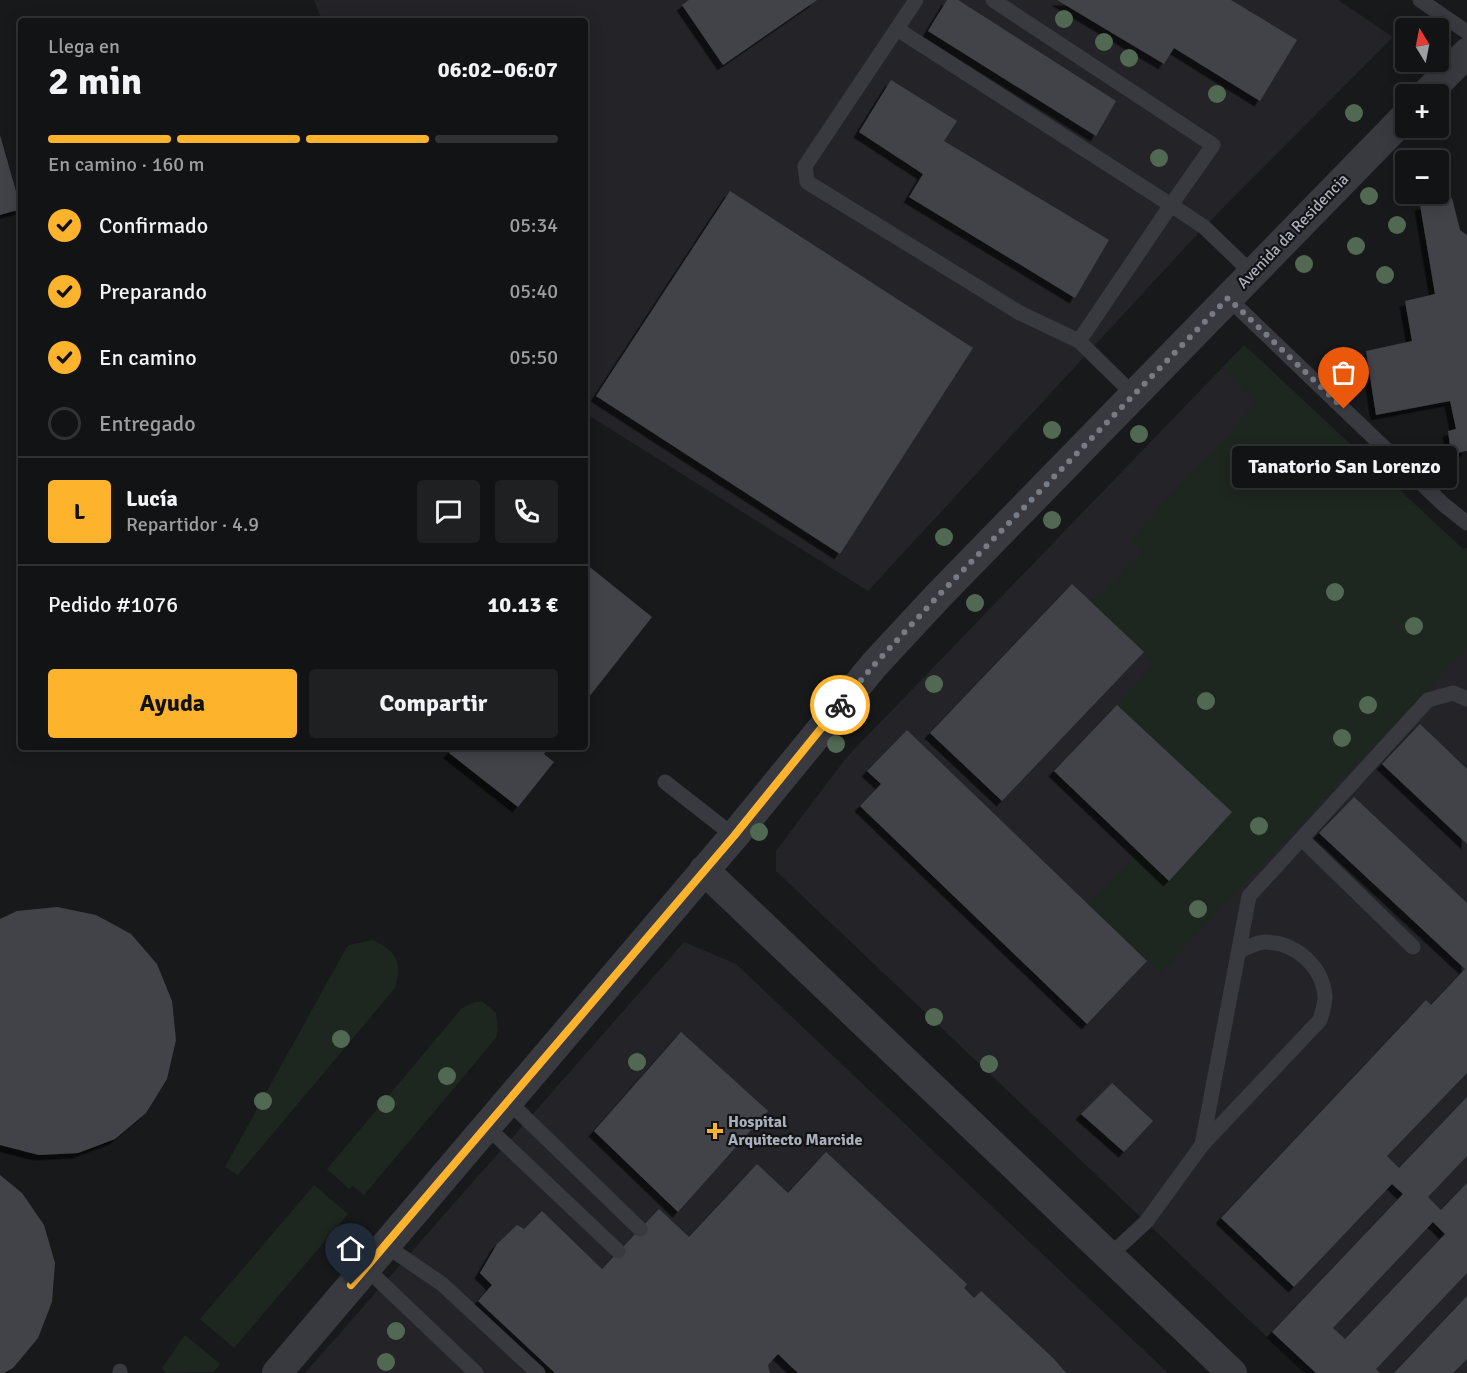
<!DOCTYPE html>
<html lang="es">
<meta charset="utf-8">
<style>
:root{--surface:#121314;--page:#1f2022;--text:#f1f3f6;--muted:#9c9ea0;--line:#313234;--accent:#feb32d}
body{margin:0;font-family:Signika,sans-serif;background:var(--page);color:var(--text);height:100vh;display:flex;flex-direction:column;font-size:22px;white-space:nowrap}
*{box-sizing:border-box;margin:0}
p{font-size:20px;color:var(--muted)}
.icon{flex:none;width:33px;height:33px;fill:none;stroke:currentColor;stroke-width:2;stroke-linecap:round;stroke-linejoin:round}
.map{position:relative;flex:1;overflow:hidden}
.panel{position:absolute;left:18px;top:18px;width:570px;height:732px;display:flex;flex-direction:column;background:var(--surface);border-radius:6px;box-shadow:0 3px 15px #0003,0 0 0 2px var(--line)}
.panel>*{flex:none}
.needle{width:39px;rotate:350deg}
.fabs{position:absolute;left:1395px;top:18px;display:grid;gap:12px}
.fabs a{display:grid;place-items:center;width:54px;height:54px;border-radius:6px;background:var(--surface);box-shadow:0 3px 15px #0003,0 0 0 2px var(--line);font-size:30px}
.pin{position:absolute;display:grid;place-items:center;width:51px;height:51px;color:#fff;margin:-62px -26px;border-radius:50% 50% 50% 0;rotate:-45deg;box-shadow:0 0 6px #0007}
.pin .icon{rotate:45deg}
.courier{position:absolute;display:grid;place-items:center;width:60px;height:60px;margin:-30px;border:4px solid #feb32d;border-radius:50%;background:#fff;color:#222;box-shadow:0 2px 8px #0007}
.bubble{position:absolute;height:42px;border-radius:6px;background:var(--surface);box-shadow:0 3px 15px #0003,0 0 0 2px var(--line);font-size:20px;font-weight:800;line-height:42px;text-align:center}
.head em{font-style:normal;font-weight:800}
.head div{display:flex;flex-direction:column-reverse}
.head{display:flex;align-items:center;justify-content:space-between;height:102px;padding:0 30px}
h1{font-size:39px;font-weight:800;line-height:45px}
.bar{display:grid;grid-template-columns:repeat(4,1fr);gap:9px 6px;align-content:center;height:72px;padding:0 30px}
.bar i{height:8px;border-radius:4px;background:var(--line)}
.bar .current{background:var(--accent)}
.bar p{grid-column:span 4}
.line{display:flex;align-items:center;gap:15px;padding:0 30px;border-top:2px solid var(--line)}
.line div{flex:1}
.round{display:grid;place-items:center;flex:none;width:63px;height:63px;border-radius:6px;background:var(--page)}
ol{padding:0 30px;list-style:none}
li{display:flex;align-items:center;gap:18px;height:66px}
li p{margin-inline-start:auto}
li .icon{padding:6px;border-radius:50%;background:var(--accent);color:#111;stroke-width:4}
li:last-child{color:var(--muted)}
li i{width:33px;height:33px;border:3px solid var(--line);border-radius:50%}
.action{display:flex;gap:12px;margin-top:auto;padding:12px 30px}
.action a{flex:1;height:69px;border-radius:6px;background:var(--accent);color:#111;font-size:24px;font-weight:800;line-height:69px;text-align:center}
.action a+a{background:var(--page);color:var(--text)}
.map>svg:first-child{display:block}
</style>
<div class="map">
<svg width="1467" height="1373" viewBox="0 0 1467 1373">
<defs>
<filter id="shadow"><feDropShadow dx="-5.5" dy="5.5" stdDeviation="0" flood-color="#0009"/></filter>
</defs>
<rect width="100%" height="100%" fill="#18191b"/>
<path fill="#242428" d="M314,0H1338L1393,37L1204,227L868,591L585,413V21H322Z
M1244,345L1467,553V1373H1305L776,871V851L846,758Z
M684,942L736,964L1168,1373H305Z"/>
<path fill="#1e271f" d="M1244,345L1463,549L1467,548V647L1161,972L1087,904L1139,853L1170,881L1231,812L1117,705L1155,664L1091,602L1142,552L1130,540L1257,403L1222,369Z
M373,940C397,952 403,962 395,988L238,1175L225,1167L344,952L349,945Z
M475,1002H483L496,1013L498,1030L496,1038L364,1195L353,1186L349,1189L327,1169L462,1008Z
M314,1185L348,1214L234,1348L200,1319Z
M185,1335L220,1364L214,1372L165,1373L162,1368Z"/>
<path fill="#424348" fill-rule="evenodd" filter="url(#shadow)" d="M689,0H817L723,65L682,5Z
M947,0H958L1116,101L1096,136L928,31Z
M1057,0H1231L1297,40L1260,101L1174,48L1164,64Z
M891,80L957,121L944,141L1109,240L1075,298L909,197L923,174L859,132Z
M0,135L21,209L0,215Z
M730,191L973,348L840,554L596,396Z
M1452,198L1460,230L1467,235V451L1451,454L1448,431L1456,429L1450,401L1376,415L1366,351L1412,341L1405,301L1435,294L1420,205Z
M586,564L652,617L585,702V566Z
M1072,584L1144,652L1002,801L930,733Z
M1117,705L1232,812L1169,881L1054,771Z
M1420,724L1467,769V844L1382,764Z
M907,730L1147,961L1087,1024L860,806L881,784L867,771Z
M454,747H549L544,754L554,762L518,807L449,753Z
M1354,797L1467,903V1073L1387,1156L1399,1168L1467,1097V1156L1428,1197L1441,1210L1467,1183V1273L1376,1369L1380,1373H1316L1272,1332L1403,1194L1392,1184L1294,1287L1221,1218L1426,1000L1431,1005L1465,969L1319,833ZM1433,1222L1445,1234L1345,1339L1333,1328Z
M57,907L96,915L131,934L157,964L172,1001L176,1040L167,1079L146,1113L115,1139L78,1153L39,1155L0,1145V919L17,911Z
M681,1032L768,1111L678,1212L594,1131Z
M1112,1083L1153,1121L1124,1152L1081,1114Z
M826,1152L967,1284L964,1288L974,1298L981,1291L1054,1359L1066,1373H798L778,1354L768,1365L770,1373H555L478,1301L492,1285L480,1273L497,1244L517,1225L524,1229L542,1211L602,1269L659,1209L689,1237L757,1164L788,1193Z
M0,1175L22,1193L44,1225L55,1263L52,1302L38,1338L13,1368L4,1373H0Z
M1467,1296V1359L1453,1373H1394Z"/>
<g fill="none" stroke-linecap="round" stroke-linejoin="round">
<path stroke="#393a40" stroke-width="15" d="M993,0L1213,145L1171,205L1204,227L1252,273
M1420,0L1467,32
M897,29L1171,205L1079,341L1020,313L807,182L805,166L916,0
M1228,298L1443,504L1467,523
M1079,341L1134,395
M665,782L734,836
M1302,839L1413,947
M508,1101L640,1229
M486,1126L618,1251
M1202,1145L1320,1020C1322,1013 1325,1004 1325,997C1323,967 1296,942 1265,942C1257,942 1247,948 1239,951
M385,1245L442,1284L538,1373
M1109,1256L1146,1222L1202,1145L1249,896L1428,700L1453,693L1467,699
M366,1268L476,1373
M120,1371V1373"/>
<path stroke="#393a40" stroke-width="30" d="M1426,94L1467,53
M704,870L1232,1373
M277,1373L734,836L874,665L939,595L1406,116"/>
</g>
<g fill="#516853">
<circle cx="1064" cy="19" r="9"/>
<circle cx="1104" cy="42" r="9"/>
<circle cx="1129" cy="58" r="9"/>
<circle cx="1217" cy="94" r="9"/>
<circle cx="1354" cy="113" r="9"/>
<circle cx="1159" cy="158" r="9"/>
<circle cx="1369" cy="196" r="9"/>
<circle cx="1397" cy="225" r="9"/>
<circle cx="1356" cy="246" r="9"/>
<circle cx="1304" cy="264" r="9"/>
<circle cx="1385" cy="275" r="9"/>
<circle cx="1052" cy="430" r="9"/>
<circle cx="1139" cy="434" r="9"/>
<circle cx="1052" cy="520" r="9"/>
<circle cx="944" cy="537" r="9"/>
<circle cx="1335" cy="592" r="9"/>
<circle cx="975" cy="603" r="9"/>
<circle cx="1414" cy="626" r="9"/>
<circle cx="934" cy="684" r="9"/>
<circle cx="1206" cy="701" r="9"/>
<circle cx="1368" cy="705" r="9"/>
<circle cx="1342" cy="738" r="9"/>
<circle cx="836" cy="744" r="9"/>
<circle cx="1259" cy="826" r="9"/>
<circle cx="759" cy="832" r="9"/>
<circle cx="1198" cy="909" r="9"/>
<circle cx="934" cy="1017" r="9"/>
<circle cx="341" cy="1039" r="9"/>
<circle cx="637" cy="1062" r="9"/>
<circle cx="989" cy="1064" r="9"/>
<circle cx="447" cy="1076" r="9"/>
<circle cx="263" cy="1101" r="9"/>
<circle cx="386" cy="1104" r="9"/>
<circle cx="396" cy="1331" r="9"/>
<circle cx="386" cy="1362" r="9"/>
</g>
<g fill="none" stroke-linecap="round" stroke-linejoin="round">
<path stroke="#777b83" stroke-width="6" stroke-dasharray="0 10.8" d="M840,705L874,665L939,595L1228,298L1344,409"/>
<path stroke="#feb32d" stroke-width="8" d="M351,1285L734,836L840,705"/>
</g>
<path fill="#feb32d" stroke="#131316" stroke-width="2" d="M712 1122h6v6h6v6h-6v6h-6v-6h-6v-6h6z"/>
<g text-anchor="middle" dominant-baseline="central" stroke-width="4.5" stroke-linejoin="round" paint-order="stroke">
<g font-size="16" fill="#aab0bb" stroke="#131316">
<text transform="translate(1293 231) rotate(-46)">Avenida da Residencia</text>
</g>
<g font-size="16" font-weight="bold" fill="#aab0bb" stroke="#131316" text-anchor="start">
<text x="728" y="1122">Hospital<tspan x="728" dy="18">Arquitecto Marcide</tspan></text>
</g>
</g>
</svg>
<div class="fabs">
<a><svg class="needle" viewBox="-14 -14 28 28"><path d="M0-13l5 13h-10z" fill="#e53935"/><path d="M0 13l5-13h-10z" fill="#9c9ea0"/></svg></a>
<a>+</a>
<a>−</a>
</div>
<div class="pin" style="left:1344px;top:409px;background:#ea580c"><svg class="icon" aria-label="bag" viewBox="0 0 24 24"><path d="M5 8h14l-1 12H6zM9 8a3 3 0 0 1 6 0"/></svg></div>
<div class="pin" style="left:351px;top:1285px;background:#1f2937"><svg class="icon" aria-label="home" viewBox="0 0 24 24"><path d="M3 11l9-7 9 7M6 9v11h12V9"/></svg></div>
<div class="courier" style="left:840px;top:705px"><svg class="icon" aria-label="bike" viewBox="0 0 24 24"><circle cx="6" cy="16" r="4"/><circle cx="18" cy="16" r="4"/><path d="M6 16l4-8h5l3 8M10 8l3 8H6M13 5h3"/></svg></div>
<div class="bubble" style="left:1232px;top:446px;width:225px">Tanatorio San Lorenzo</div>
<section class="panel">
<div class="head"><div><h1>2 min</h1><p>Llega en</p></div><em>06:02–06:07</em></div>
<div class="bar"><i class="current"></i><i class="current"></i><i class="current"></i><i></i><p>En camino · 160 m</p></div>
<ol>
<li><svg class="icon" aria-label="check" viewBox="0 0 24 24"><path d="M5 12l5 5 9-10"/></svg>Confirmado<p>05:34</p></li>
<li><svg class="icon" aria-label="check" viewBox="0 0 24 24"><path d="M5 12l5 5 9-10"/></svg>Preparando<p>05:40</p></li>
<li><svg class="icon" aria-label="check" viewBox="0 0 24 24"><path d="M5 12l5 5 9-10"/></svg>En camino<p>05:50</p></li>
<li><i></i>Entregado</li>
</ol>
<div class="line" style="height:108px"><b class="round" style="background:var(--accent);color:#111">L</b><div><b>Lucía</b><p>Repartidor · 4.9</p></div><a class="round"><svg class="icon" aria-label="chat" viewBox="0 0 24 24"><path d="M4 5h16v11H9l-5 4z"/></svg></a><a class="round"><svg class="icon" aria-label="phone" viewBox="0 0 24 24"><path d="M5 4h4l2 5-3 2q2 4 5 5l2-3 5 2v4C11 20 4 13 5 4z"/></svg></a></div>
<div class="line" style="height:78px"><div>Pedido #1076</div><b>10.13 €</b></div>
<div class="action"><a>Ayuda</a><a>Compartir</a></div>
</section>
</div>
